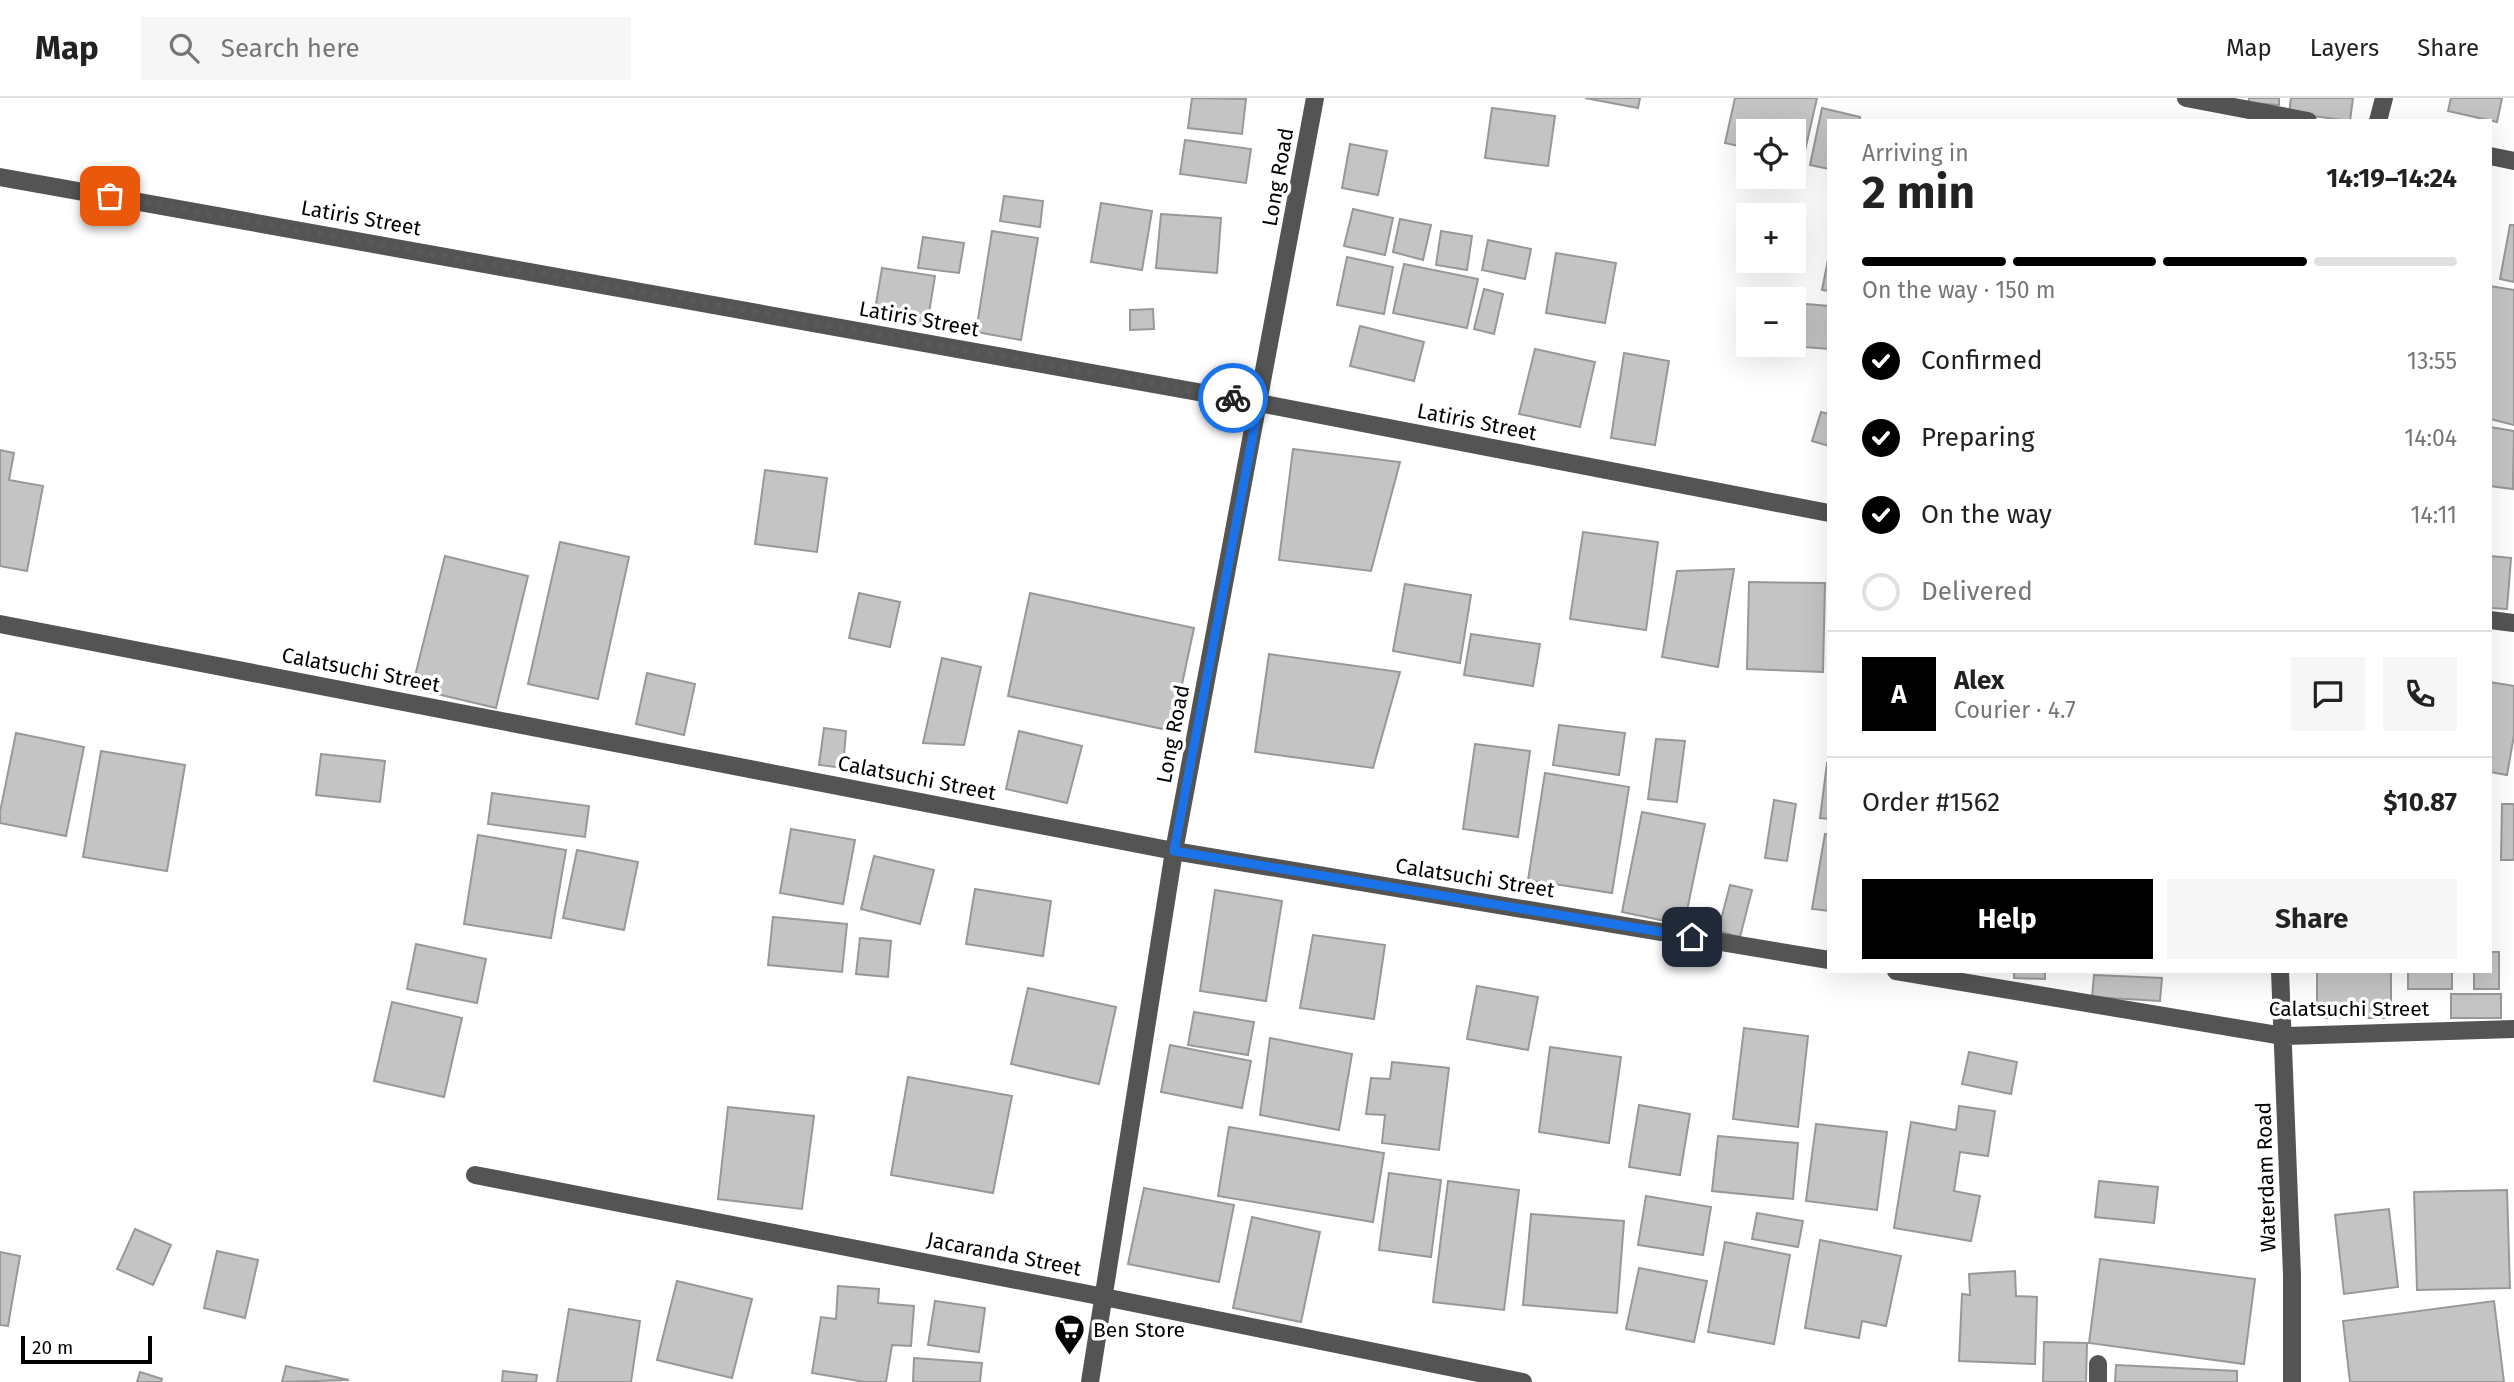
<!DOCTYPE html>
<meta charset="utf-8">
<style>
:root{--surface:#fff;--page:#f6f6f6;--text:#222;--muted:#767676;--line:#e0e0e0;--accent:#000}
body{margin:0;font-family:"Fira Sans",sans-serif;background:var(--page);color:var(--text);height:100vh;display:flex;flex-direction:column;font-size:26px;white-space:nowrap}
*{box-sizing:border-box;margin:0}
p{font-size:23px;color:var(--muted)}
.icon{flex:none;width:38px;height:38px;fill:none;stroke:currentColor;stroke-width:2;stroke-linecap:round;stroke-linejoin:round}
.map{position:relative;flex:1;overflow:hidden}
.side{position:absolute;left:1827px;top:21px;width:665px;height:854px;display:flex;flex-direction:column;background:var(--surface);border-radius:0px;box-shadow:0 7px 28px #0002}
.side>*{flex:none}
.fabs{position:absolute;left:1736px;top:21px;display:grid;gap:14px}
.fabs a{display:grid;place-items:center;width:70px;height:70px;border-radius:0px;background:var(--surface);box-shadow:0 7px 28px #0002;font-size:35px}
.scale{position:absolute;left:21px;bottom:18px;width:131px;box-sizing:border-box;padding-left:7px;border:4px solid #000;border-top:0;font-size:19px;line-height:24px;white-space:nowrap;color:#000;-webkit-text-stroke:5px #fff;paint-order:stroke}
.pin{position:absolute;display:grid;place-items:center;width:60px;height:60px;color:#fff;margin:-30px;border-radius:14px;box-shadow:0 4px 10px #0006}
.courier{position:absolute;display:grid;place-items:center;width:70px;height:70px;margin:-35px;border:5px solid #1a73e8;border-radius:50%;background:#fff;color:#222;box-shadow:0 2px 9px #0007}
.overview em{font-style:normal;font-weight:700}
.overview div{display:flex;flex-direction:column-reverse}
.overview{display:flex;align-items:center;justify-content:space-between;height:119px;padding:0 35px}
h1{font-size:46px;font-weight:700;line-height:52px}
.bar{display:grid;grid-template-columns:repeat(4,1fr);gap:10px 7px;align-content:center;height:84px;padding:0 35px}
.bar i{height:9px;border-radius:5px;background:var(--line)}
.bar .active{background:var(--accent)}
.bar p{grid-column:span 4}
.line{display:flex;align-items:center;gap:18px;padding:0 35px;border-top:2px solid var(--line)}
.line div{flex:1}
.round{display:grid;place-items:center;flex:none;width:74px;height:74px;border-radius:0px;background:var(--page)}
ol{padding:0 35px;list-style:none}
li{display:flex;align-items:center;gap:21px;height:77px}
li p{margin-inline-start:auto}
li .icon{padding:7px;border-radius:50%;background:var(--accent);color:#fff;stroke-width:4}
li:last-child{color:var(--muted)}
li i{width:38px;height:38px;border:4px solid var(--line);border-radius:50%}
.button{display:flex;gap:14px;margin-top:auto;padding:14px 35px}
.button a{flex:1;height:80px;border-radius:0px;background:var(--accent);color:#fff;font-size:28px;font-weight:700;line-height:80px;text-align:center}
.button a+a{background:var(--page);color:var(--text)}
header{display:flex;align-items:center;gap:42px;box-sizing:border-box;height:98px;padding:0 35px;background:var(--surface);border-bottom:2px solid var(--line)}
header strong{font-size:33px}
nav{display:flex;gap:38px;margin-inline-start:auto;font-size:24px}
.search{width:490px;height:63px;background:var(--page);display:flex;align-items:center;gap:18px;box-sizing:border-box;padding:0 24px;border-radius:0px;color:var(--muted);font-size:26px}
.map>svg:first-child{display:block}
</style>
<header>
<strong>Map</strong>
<div class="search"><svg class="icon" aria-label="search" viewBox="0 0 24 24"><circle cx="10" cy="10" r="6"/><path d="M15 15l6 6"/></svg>Search here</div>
<nav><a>Map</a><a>Layers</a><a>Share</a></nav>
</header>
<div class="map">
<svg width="2514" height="1284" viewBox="0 0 2514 1284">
<rect width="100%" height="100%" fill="#fff"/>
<path fill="#c4c4c4" stroke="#989898" stroke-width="2" d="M1192,0L1246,1L1242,36L1188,30Z
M1585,0H1640L1638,10Z
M1735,0H1817L1802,66L1794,64V33H1748V50L1725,45Z
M2249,0H2279V7L2249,5Z
M2291,0H2353L2350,23L2289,15Z
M2451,0H2502L2497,24L2448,13Z
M1492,10L1555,18L1548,68L1485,60Z
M1822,10L1860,19L1859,23H1829V71L1810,67Z
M1185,42L1251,51L1246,85L1180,76Z
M1350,46L1387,53L1378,97L1342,90Z
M1004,98L1043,103L1040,129L1000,123Z
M1101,105L1152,113L1142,172L1091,164Z
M1353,111L1393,120L1385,157L1344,148Z
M1161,116L1221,120L1217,175L1156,170Z
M1400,121L1431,127L1423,162L1393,154Z
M2510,127H2514V184L2500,181Z
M992,133L1038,140L1021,242L976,234Z
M1441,133L1472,138L1467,172L1436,167Z
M923,139L964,145L959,175L918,170Z
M1488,142L1531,151L1525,181L1482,172Z
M1556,155L1616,165L1605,225L1546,215Z
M1829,157V193L1822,192Z
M1347,159L1393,169L1384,216L1337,207Z
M1404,166L1478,181L1467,230L1393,215Z
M882,170L935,178L927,227L874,218Z
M2490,188L2514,192V327L2490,321Z
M1484,191L1503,196L1494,236L1474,231Z
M1794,205L1829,208V251L1777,247H1794Z
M1153,211L1154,231L1130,232V212Z
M1360,228L1424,244L1414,283L1350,268Z
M1535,251L1595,264L1580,329L1519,316Z
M1624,255L1669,263L1655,347L1611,340Z
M1821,314L1829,316V348L1812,343Z
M2490,329L2514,333L2513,391L2490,388Z
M1293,351L1400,364L1371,473L1279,462Z
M0,352L14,355L9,382L43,388L27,473L0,468Z
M765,372L827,380L817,454L755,446Z
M1583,434L1658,444L1646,532L1570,521Z
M560,444L629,459L598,601L528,586Z
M445,458L528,478L496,610L412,590Z
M2490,458L2511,460L2507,511L2490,510Z
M1734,471L1718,569L1662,559L1677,473Z
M1749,484L1825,485L1823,574L1747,571Z
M1405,486L1471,497L1460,565L1393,553Z
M859,495L900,504L890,549L849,540Z
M1030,495L1194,530L1172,633L1008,598Z
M1471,536L1540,546L1533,588L1464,577Z
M1269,556L1400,574L1373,670L1255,654Z
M942,560L981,569L964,647L923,645Z
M647,575L695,586L684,637L636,626Z
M2490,584L2514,588V637L2507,677L2490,674Z
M1559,627L1625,635L1619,677L1553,667Z
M824,630L846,633L843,670L819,667Z
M1019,633L1082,648L1067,705L1006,691Z
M16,635L84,649L66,738L0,725V714Z
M1656,641L1685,643L1677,704L1648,701Z
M1475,646L1530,653L1518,739L1463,731Z
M101,653L185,667L167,773L83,759Z
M321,656L385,663L380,704L316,697Z
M1827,665H1829V721L1820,720Z
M1545,675L1629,689L1612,795L1528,782Z
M492,695L589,708L585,739L488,726Z
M1774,702L1796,706L1787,763L1765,760Z
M2502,706H2514V762H2501Z
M1642,714L1705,726L1684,827L1622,814Z
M791,731L855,742L843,806L780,795Z
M1825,736L1829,737V813L1812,811Z
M478,737L566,752L551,840L464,826Z
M577,752L638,764L624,832L563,820Z
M874,758L934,772L920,826L861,811Z
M1730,787L1752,792L1740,839L1718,833Z
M975,791L1051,803L1043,858L966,846Z
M1215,792L1282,803L1266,903L1200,893Z
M773,819L847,826L842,874L768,867Z
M1313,837L1385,847L1374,921L1300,910Z
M860,840L891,843L888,879L856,876Z
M416,846L486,861L477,905L407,891Z
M2490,854H2499V891H2474V873H2490Z
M2014,873H2045V881L2014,880Z
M2317,873H2391V920H2317Z
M2408,873H2452V891H2408Z
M2094,877L2162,880L2160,903L2092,899Z
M1477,888L1538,899L1528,952L1467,941Z
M1028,890L1116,909L1099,986L1011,966Z
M2451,896H2501V920H2451Z
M392,904L462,920L444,999L374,983Z
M1194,914L1254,924L1248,957L1188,947Z
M1744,930L1808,938L1798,1029L1733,1021Z
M1270,940L1352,956L1339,1032L1260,1017Z
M1170,947L1251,963L1242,1010L1161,994Z
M1550,949L1621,959L1609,1045L1539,1034Z
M1969,954L2017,964L2011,996L1962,986Z
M1392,964L1449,970L1439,1052L1382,1045L1385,1017L1366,1016L1371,980L1390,981Z
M908,979L1012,998L993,1095L891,1077Z
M1639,1007L1690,1016L1680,1077L1629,1069Z
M1959,1008L1995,1013L1988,1058L1960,1054L1954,1093L1980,1098L1971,1143L1894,1130L1911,1024L1956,1032Z
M728,1009L814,1018L802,1111L718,1101Z
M1816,1026L1887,1034L1877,1112L1806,1103Z
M1229,1029L1384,1055L1373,1124L1218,1098Z
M1718,1038L1798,1045L1793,1101L1712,1093Z
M1389,1075L1441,1082L1431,1159L1379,1152Z
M1448,1083L1519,1092L1504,1212L1433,1204Z
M2099,1083L2158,1089L2154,1125L2095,1119Z
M1144,1090L1234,1107L1219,1184L1128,1166Z
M2507,1092L2510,1190L2417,1192L2414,1094Z
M1646,1098L1711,1109L1703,1157L1638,1147Z
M2389,1111L2398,1189L2344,1196L2335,1117Z
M1757,1115L1803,1123L1798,1149L1752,1141Z
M1531,1116L1624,1123L1617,1215L1523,1207Z
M1252,1119L1320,1134L1301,1224L1233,1210Z
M135,1131L171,1147L153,1187L117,1171Z
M1820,1142L1901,1158L1886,1228L1862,1223L1859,1240L1805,1230Z
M1725,1144L1790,1157L1774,1246L1708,1234Z
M217,1153L258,1162L245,1220L204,1210Z
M0,1154L20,1158L8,1228L0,1227Z
M2100,1161L2255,1181L2244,1266L2089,1245Z
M1639,1170L1707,1183L1694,1244L1626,1231Z
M2015,1173L2016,1198L2037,1199L2035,1266L1959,1263L1962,1196L1970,1197L1969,1176Z
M677,1183L752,1201L732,1280L657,1262Z
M838,1188L879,1191L878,1205L914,1208L911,1248L892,1247L886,1284H865L812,1275L821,1219L836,1221Z
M935,1203L985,1210L979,1254L928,1247Z
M2494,1203L2504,1284H2350L2343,1223Z
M569,1211L640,1223L631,1284H557Z
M2044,1244L2087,1245L2086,1284H2043Z
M914,1260L982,1265L980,1284H913Z
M2116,1267L2237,1273V1284H2115Z
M286,1268L349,1282L282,1284Z
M503,1273L537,1277L536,1284H502Z
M140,1274L162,1281L161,1284H137Z"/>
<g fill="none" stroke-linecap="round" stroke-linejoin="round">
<path stroke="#545454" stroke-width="18" d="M2186,0L2308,23
M2378,23L2384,0
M2490,58L2514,63
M0,79L1259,305L1829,415
M2490,522L2514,525
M0,526L1174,753L1829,862
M1896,873L2283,938L2514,931
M2280,873L2292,1177V1284
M475,1077L1104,1199L1523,1284
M2098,1266V1284
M1090,1284L1174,753L1315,0"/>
</g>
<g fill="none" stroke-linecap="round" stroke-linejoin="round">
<path stroke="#595959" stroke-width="7" stroke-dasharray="0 12.6" d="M110,98L1233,300"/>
<path stroke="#1a73e8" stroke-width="9" d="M1233,300L1259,305L1174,753L1692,839"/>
</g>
<defs>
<symbol id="supermarket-pin" viewBox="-11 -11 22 30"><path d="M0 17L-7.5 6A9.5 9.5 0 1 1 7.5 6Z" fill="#000" stroke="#fff"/><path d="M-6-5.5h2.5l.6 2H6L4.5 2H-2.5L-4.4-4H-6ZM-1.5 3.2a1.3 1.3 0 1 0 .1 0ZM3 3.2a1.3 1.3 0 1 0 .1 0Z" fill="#fff"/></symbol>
</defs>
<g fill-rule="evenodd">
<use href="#supermarket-pin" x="1052" y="1214" width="35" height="47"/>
</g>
<g text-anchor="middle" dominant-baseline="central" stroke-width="7" stroke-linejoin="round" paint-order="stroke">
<g font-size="21" fill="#000" stroke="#fff">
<text transform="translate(1278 79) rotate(-80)">Long Road</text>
<text transform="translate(361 120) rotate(10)">Latiris Street</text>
<text transform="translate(919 221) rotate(10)">Latiris Street</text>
<text transform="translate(1477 324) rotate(11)">Latiris Street</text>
<text transform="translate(361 572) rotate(11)">Calatsuchi Street</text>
<text transform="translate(1173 636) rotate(-79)">Long Road</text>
<text transform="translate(917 680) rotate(11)">Calatsuchi Street</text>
<text transform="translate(1475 780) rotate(9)">Calatsuchi Street</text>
<text x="2349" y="911">Calatsuchi Street</text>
<text transform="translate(2266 1079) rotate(-92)">Waterdam Road</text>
<text transform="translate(1004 1156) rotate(11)">Jacaranda Street</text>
</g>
<g font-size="21" fill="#000" stroke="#fff" text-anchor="start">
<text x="1093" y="1232">Ben Store</text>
</g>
</g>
</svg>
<div class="fabs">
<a><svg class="icon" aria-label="locate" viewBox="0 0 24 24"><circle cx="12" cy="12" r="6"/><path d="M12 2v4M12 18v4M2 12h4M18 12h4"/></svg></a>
<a>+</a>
<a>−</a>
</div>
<div class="scale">20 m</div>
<div class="pin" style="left:110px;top:98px;background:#ea580c"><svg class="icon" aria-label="bag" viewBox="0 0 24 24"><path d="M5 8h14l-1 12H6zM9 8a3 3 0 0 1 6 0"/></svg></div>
<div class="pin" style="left:1692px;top:839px;background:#1f2937"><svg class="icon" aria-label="home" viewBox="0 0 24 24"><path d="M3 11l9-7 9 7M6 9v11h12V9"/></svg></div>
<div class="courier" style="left:1233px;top:300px"><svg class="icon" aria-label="bike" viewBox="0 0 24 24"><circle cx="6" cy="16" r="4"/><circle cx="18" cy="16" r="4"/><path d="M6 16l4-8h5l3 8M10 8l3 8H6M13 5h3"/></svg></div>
<section class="side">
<div class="overview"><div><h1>2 min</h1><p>Arriving in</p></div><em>14:19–14:24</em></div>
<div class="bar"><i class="active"></i><i class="active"></i><i class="active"></i><i></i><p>On the way · 150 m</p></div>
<ol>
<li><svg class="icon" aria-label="check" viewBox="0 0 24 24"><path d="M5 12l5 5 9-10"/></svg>Confirmed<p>13:55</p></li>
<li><svg class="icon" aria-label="check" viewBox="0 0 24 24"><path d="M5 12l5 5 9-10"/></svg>Preparing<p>14:04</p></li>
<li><svg class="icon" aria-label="check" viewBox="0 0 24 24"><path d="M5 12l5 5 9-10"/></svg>On the way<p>14:11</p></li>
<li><i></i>Delivered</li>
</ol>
<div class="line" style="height:126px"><b class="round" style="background:var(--accent);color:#fff">A</b><div><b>Alex</b><p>Courier · 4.7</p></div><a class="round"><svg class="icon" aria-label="chat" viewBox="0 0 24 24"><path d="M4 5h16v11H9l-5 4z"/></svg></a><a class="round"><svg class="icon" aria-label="phone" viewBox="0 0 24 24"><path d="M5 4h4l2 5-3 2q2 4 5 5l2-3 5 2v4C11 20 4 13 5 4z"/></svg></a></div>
<div class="line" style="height:91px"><div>Order #1562</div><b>$10.87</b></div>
<div class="button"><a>Help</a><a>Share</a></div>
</section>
</div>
